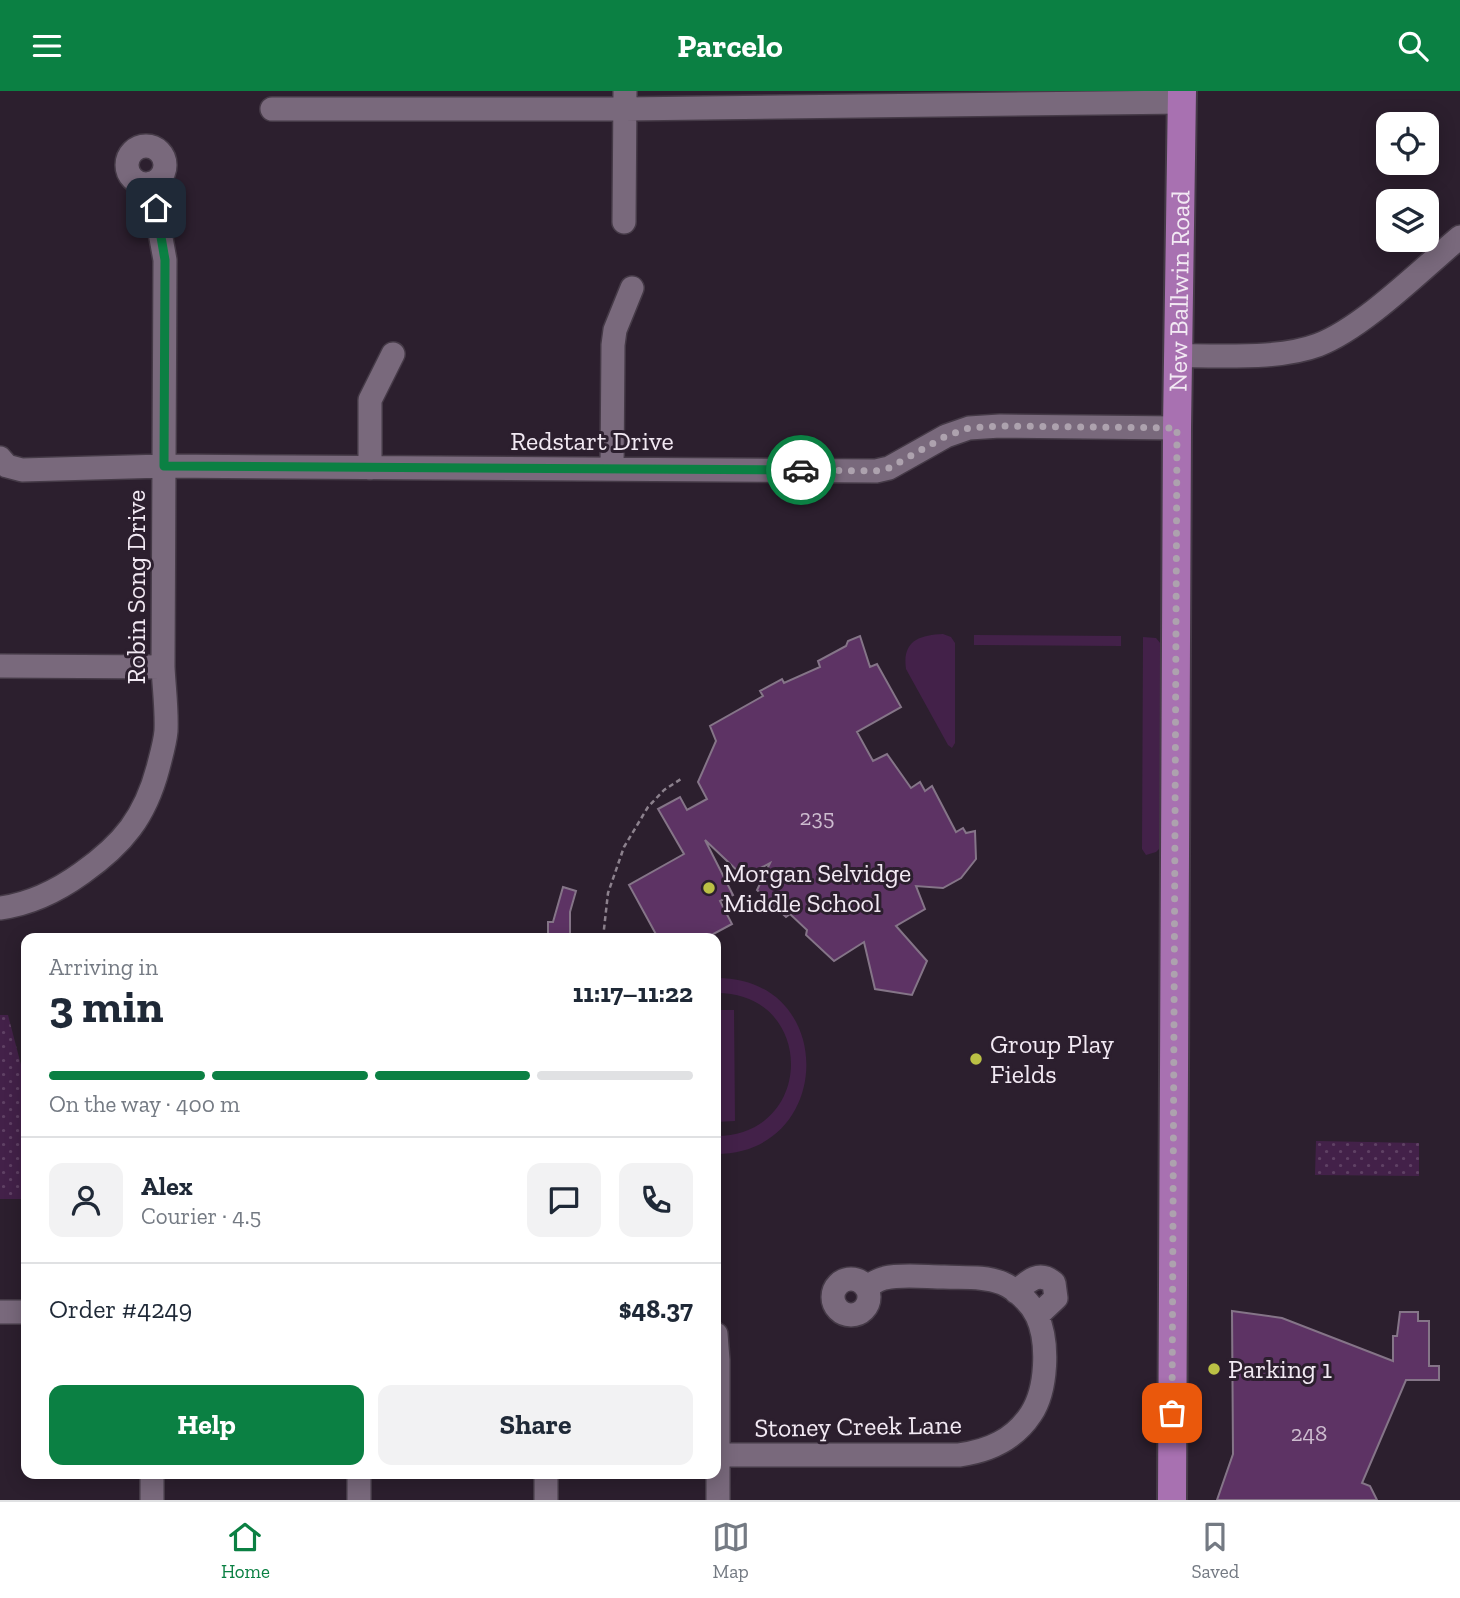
<!DOCTYPE html>
<meta charset="utf-8">
<style>
:root{--surface:#fff;--page:#f2f2f3;--text:#1f2937;--muted:#747a83;--line:#e0e1e3;--accent:#0b8043}
body{margin:0;font-family:"Zilla Slab",serif;background:var(--page);color:var(--text);height:100vh;display:flex;flex-direction:column;font-size:26px;white-space:nowrap}
*{box-sizing:border-box;margin:0}
p{font-size:23px;color:var(--muted)}
.icon{flex:none;width:38px;height:38px;fill:none;stroke:currentColor;stroke-width:2;stroke-linecap:round;stroke-linejoin:round}
.map{position:relative;flex:1;overflow:hidden}
.panel{position:absolute;left:21px;top:842px;width:700px;height:546px;display:flex;flex-direction:column;background:var(--surface);border-radius:14px;box-shadow:0 4px 18px #0003}
.panel>*{flex:none}
.controls{position:absolute;left:1376px;top:21px;display:grid;gap:14px}
.controls a{display:grid;place-items:center;width:63px;height:63px;border-radius:14px;background:var(--surface);box-shadow:0 4px 18px #0003;font-size:35px}
.pin{position:absolute;display:grid;place-items:center;width:60px;height:60px;color:#fff;margin:-30px;border-radius:14px;box-shadow:0 4px 10px #0006}
.courier{position:absolute;display:grid;place-items:center;width:70px;height:70px;margin:-35px;border:5px solid #0b8043;border-radius:50%;background:#fff;color:#222;box-shadow:0 2px 9px #0007}
.summary em{font-style:normal;font-weight:700}
.summary div{display:flex;flex-direction:column-reverse}
.summary{display:flex;align-items:center;justify-content:space-between;height:119px;padding:0 28px}
h1{font-size:46px;font-weight:700;line-height:52px}
.bar{display:grid;grid-template-columns:repeat(4,1fr);gap:10px 7px;align-content:center;height:84px;padding:0 28px}
.bar i{height:9px;border-radius:5px;background:var(--line)}
.bar .on{background:var(--accent)}
.bar p{grid-column:span 4}
.line{display:flex;align-items:center;gap:18px;padding:0 28px;border-top:2px solid var(--line)}
.line div{flex:1}
.round{display:grid;place-items:center;flex:none;width:74px;height:74px;border-radius:14px;background:var(--page)}
.primary-button{display:flex;gap:14px;margin-top:auto;padding:14px 28px}
.primary-button a{flex:1;height:80px;border-radius:14px;background:var(--accent);color:#fff;font-size:28px;font-weight:700;line-height:80px;text-align:center}
.primary-button a+a{background:var(--page);color:var(--text)}
header{display:flex;justify-content:space-between;align-items:center;height:91px;padding:0 28px;background:var(--accent);color:#fff;font-size:32px;font-weight:700}
.tabs{display:flex;justify-content:space-around;align-items:center;height:98px;border-top:2px solid var(--line);background:var(--surface);font-size:19px;color:var(--muted)}
.tabs a{display:grid;justify-items:center;gap:4px}
.tabs .on{color:var(--accent)}
.map>svg:first-child{display:block}
</style>
<header><svg class="icon" aria-label="menu" viewBox="0 0 24 24"><path d="M4 6h16M4 12h16M4 18h16"/></svg>Parcelo<svg class="icon" aria-label="search" viewBox="0 0 24 24"><circle cx="10" cy="10" r="6"/><path d="M15 15l6 6"/></svg></header>
<div class="map">
<svg width="1460" height="1409" viewBox="0 0 1460 1409">
<defs>
<pattern id="park-dots" width="8" height="8" patternUnits="userSpaceOnUse" patternTransform="scale(1.75)"><rect width="8" height="8" fill="#432149"/><path d="M2 2h.1M6 6h.1" fill="none" stroke="#5f4164" stroke-width="1.8" stroke-linecap="round"/></pattern>
</defs>
<rect width="100%" height="100%" fill="#2c1f2e"/>
<path fill="#432149" d="M943,543L951,546L955,552V652L952,657L948,654L906,578C902,550 919,544 943,543Z
M974,544L1121,545V555L974,554Z
M1143,546L1156,547L1166,559L1164,753L1156,761L1146,764L1142,758Z
M716,887C838,886 835,1063 716,1063V1045C816,1045 816,901 716,902Z
M716,919H734L735,1030L716,1031Z"/>
<path fill="url(#park-dots)" d="M0,924H8L26,993V1108H0Z
M1316,1050L1419,1052V1085L1315,1084Z"/>
<path fill="#5d3364" stroke="#857588" stroke-width="2" d="M860,545L870,576L877,573L901,616L857,641L873,670L887,663L911,697L920,691L925,700L932,695L956,741L963,737L966,742L975,740L976,768L961,787L943,797L916,795L925,818L896,835L927,870L912,904L875,898L864,851L834,870L806,844L807,839L790,823L786,826L757,799L770,772L744,786L705,749L733,804L720,810L732,833L706,847H658L629,794L684,763L658,718L680,706L687,719L707,708L698,691L716,650L710,635L763,605L760,600L782,588L784,592L820,576L818,570L846,555L848,550Z
M563,796L576,800L570,821V845H548V831H553Z
M1232,1220L1282,1227L1393,1270V1245H1397L1400,1221H1418V1230H1429V1275H1439V1289H1406L1362,1392L1370,1395L1377,1409H1217L1233,1363Z"/>
<g fill="none" stroke-linecap="round" stroke-linejoin="round">
<defs>
<path id="minor" d="M272,18H625L1183,11
M127 74a19 19 0 1 1 38 0a19 19 0 1 1-38 0Z
M624,131L625,0
M1178,265C1221,264 1278,269 1318,254C1363,237 1422,178 1460,146
M0,367L7,375L22,379L164,375L876,380L889,377L946,345L969,337L1000,335L1177,337
M370,377V309L393,263
M612,378L613,254L615,239L632,197
M0,575L163,576
M0,817C31,813 57,800 82,782C123,753 145,726 158,677C161,665 165,652 166,640C167,619 164,597 163,576L165,169L151,92
M833 1206a18 18 0 1 1 36 0a18 18 0 1 1-36 0Z
M1016,1201C1028,1190 1039,1179 1054,1192L1056,1207L1037,1225
M0,1221H26
M716,1243L718,1269V1409
M718,1364H959C989,1360 1014,1349 1031,1323C1047,1299 1049,1251 1037,1225C1030,1211 1016,1198 1002,1192C984,1185 963,1187 944,1186C927,1186 901,1183 885,1187C879,1188 872,1193 866,1196
M152,1409V1382
M359,1409V1382
M546,1409V1382"/>
<g id="major">
<path id="s1" d="M1172,1409L1177,337L1182,0"/>
</g>
</defs>
<use href="#minor" stroke="#453a47" stroke-width="26"/>
<use href="#major" stroke="#453a47" stroke-width="32"/>
<path stroke="#8c818d" stroke-width="2.5" stroke-dasharray="5 3.5" stroke-linecap="butt" d="M603,847L608,802L624,756L648,716L664,699L681,688"/>
<use href="#minor" stroke="#79697c" stroke-width="23"/>
<use href="#major" stroke="#a871b1" stroke-width="28"/>
</g>
<g fill="none" stroke-linecap="round" stroke-linejoin="round">
<path stroke="#ada2ae" stroke-width="7" stroke-dasharray="0 12.6" d="M801,379L876,380L889,377L946,345L969,337L1000,335L1177,337L1172,1322"/>
<path stroke="#0b8043" stroke-width="9" d="M156,117L165,169L164,375L801,379"/>
</g>
<g fill="#bbc045" stroke="#2c1f2e" stroke-width="2.5">
<circle cx="709" cy="797" r="7"/>
<circle cx="976" cy="968" r="7"/>
<circle cx="1214" cy="1278" r="7"/>
</g>
<g text-anchor="middle" dominant-baseline="central" stroke-width="6" stroke-linejoin="round" paint-order="stroke">
<g font-size="23" fill="#cdbccf">
<text x="817" y="726">235</text>
<text x="1309" y="1342">248</text>
</g>
<g font-size="26" fill="#f2e9f3" stroke="#2c1f2e">
<text stroke="none"><textPath href="#s1" startOffset="1209">New Ballwin Road</textPath></text>
<text x="592" y="350">Redstart Drive</text>
<text transform="translate(136 496) rotate(-90)">Robin Song Drive</text>
<text transform="translate(858 1335) rotate(-1)">Stoney Creek Lane</text>
</g>
<g font-size="26" fill="#f2e9f3" stroke="#2c1f2e" text-anchor="start">
<text x="723" y="782">Morgan Selvidge<tspan x="723" dy="30">Middle School</tspan></text>
<text x="990" y="953">Group Play<tspan x="990" dy="30">Fields</tspan></text>
<text x="1228" y="1278">Parking 1</text>
</g>
</g>
</svg>
<div class="controls">
<a><svg class="icon" aria-label="locate" viewBox="0 0 24 24"><circle cx="12" cy="12" r="6"/><path d="M12 2v4M12 18v4M2 12h4M18 12h4"/></svg></a>
<a><svg class="icon" aria-label="layers" viewBox="0 0 24 24"><path d="M12 4l9 5-9 5-9-5zM3 14l9 5 9-5"/></svg></a>
</div>
<div class="pin" style="left:1172px;top:1322px;background:#ea580c"><svg class="icon" aria-label="bag" viewBox="0 0 24 24"><path d="M5 8h14l-1 12H6zM9 8a3 3 0 0 1 6 0"/></svg></div>
<div class="pin" style="left:156px;top:117px;background:#1f2937"><svg class="icon" aria-label="home" viewBox="0 0 24 24"><path d="M3 11l9-7 9 7M6 9v11h12V9"/></svg></div>
<div class="courier" style="left:801px;top:379px"><svg class="icon" aria-label="car" viewBox="0 0 24 24"><path d="M5 17H2v-5l4-1 3-4h7l3 4 3 1v5h-3M9 17h6M6 11h13"/><circle cx="7" cy="17" r="2"/><circle cx="17" cy="17" r="2"/></svg></div>
<section class="panel">
<div class="summary"><div><h1>3 min</h1><p>Arriving in</p></div><em>11:17–11:22</em></div>
<div class="bar"><i class="on"></i><i class="on"></i><i class="on"></i><i></i><p>On the way · 400 m</p></div>
<div class="line" style="height:126px"><a class="round"><svg class="icon" aria-label="person" viewBox="0 0 24 24"><circle cx="12" cy="8" r="4"/><path d="M4 21q1-7 8-7t8 7"/></svg></a><div><b>Alex</b><p>Courier · 4.5</p></div><a class="round"><svg class="icon" aria-label="chat" viewBox="0 0 24 24"><path d="M4 5h16v11H9l-5 4z"/></svg></a><a class="round"><svg class="icon" aria-label="phone" viewBox="0 0 24 24"><path d="M5 4h4l2 5-3 2q2 4 5 5l2-3 5 2v4C11 20 4 13 5 4z"/></svg></a></div>
<div class="line" style="height:91px"><div>Order #4249</div><b>$48.37</b></div>
<div class="primary-button"><a>Help</a><a>Share</a></div>
</section>
</div>
<nav class="tabs">
<a class="on"><svg class="icon" aria-label="home" viewBox="0 0 24 24"><path d="M3 11l9-7 9 7M6 9v11h12V9"/></svg>Home</a>
<a><svg class="icon" aria-label="map" viewBox="0 0 24 24"><path d="M3 6l6-2 6 2 6-2v14l-6 2-6-2-6 2zM9 4v14M15 6v14"/></svg>Map</a>
<a><svg class="icon" aria-label="saved" viewBox="0 0 24 24"><path d="M7 4h10v16l-5-4-5 4z"/></svg>Saved</a>
</nav>
